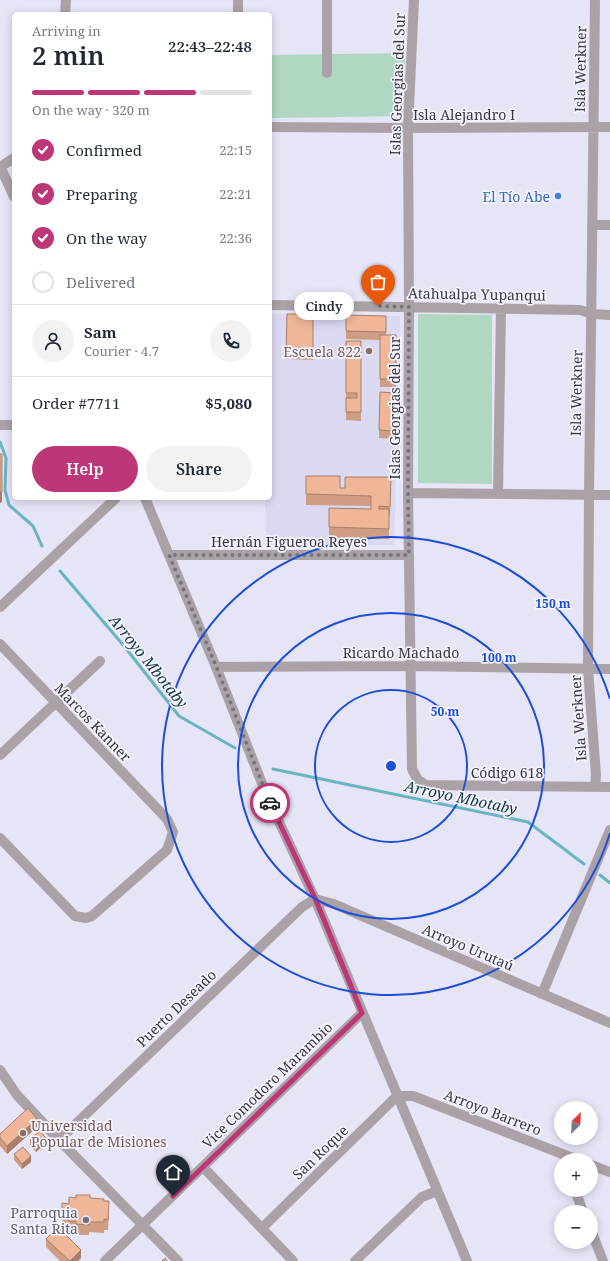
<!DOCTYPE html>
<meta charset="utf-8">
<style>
:root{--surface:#fff;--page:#f2f2f3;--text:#1f2937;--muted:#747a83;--line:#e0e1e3;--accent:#bd3677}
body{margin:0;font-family:"Noto Serif",serif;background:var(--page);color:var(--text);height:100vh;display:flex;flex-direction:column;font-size:15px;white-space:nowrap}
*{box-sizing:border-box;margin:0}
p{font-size:13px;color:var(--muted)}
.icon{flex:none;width:22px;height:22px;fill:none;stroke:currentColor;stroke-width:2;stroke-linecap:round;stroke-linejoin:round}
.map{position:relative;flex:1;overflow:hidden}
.drawer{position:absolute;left:12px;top:12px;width:260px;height:488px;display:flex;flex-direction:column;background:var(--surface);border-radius:6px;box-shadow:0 2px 10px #0003}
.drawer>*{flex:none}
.needle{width:26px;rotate:24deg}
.controls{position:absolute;left:554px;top:1101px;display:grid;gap:8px}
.controls a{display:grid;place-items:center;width:44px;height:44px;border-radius:50%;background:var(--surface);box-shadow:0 2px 10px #0003;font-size:20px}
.pin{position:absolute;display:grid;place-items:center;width:34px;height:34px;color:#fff;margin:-41px -17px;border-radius:50% 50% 50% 0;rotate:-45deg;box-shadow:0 0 4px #0007}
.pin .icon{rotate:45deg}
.courier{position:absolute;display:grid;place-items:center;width:40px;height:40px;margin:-20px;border:3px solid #bd3677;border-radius:50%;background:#fff;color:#222;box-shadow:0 1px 5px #0007}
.bubble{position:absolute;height:28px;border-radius:14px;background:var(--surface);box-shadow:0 2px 10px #0003;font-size:13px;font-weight:600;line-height:28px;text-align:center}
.summary em{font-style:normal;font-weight:600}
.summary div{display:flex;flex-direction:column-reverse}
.summary{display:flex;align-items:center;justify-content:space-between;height:68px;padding:0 20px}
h1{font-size:26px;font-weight:600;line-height:30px}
.bar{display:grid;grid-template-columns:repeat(4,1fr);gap:6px 4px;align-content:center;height:48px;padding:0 20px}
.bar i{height:5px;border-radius:3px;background:var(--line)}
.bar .current{background:var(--accent)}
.bar p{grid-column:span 4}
.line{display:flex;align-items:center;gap:10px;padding:0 20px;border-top:1px solid var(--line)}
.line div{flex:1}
.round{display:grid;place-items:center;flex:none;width:42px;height:42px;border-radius:21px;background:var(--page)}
ol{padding:0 20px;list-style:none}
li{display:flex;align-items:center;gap:12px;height:44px}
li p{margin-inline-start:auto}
li .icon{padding:4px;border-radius:50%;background:var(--accent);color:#fff;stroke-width:4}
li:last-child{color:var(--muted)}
li i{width:22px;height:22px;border:2px solid var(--line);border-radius:50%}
.cta{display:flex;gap:8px;margin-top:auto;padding:8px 20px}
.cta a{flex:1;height:46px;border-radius:24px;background:var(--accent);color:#fff;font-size:16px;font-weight:600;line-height:46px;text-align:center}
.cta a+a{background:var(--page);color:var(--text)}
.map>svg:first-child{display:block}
</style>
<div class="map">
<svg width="610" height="1261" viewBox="0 0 610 1261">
<rect width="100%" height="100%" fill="#e6e4f7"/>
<path fill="#dbd8f1" d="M270,314L400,316L394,545H266L265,498H270Z"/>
<path fill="#afd7c1" d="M405,53L406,116L270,118V55Z
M418,314L492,315V484L418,483Z"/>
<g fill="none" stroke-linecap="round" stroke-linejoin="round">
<path stroke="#68b5c1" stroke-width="3" d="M0,442L6,458L5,490L9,505L33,526L42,546
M60,571L124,646L179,716L235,748
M273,769L528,822L584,864
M600,875L610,883"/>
<path stroke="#aaa2a6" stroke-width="10" d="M414,0L408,128L409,307L408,493L412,769L418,780L426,785L610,787
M595,0L589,495L588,669L596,775L595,787
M65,14L66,0
M238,14V0
M327,73V0
M270,127L408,128L610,127
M0,167L14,158
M592,225H610
M270,305L580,310L592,314L610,315
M0,425H14
M408,493L610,495
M498,493L501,308
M169,555H409
M0,607L116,498
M0,644L167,819L173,832L167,850L92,916L86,918L75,916L0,838
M216,667L410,666L610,669
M0,755L100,661
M542,994L610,830
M0,1070L17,1095L59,1140L178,1261
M59,1140L302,907L315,899L334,904L610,1023
M591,1165L610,1172
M203,1167L293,1261
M575,1190L583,1212
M262,1228L397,1096H413L578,1160
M591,1230L603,1261
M105,1261L362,1013
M355,1261L422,1197L437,1191"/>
<path stroke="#aaa2a6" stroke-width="10" d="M0,166L14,197
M145,498L216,667L267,796L315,899L467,1261"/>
</g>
<path fill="#ce9d82" d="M287,314H313V360L286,359Z
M346,315L386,316V335H396V387H380V340L346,339Z
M346,341H361V421L346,420Z
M396,401L394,439L379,438V430Z
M306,476L340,488H345L391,477L390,517H389V539L329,538V508L371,509V506L306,505Z
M37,1127L7,1154L0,1146V1134Z
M30,1139L46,1143L36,1152L30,1145Z
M14,1154L31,1162L22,1169L14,1160Z
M90,1198L104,1201L109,1212L108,1230H104V1233L89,1232V1235H76V1232H69V1226H62V1215L69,1204Z
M46,1239L81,1258L78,1261H60L46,1247Z"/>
<path fill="#a77f6a" d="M0,492H2V502L0,503Z
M37,1119V1127L7,1154V1146Z
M46,1138V1143L36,1152V1146Z
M31,1156V1162L22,1169V1164Z
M81,1250V1258L78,1261H70Z"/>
<path fill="#efb697" stroke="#a77f6a" d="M287,314H313V357H286Z
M346,315L386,316V332L346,331Z
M380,335H396V379H380Z
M346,341H361V412H346V398H357V393H346Z
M380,392L396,393L394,431L379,430Z
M0,454H2V492H0Z
M306,476H340V488H345V477H391L390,507L379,506V509H389V529L329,527V508L371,509V496L306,494Z
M28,1108L37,1119L7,1146L0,1138V1134Z
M40,1131L46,1138L36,1146L30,1139Z
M23,1147L31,1156L22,1164L14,1154Z
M76,1195H90V1198L104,1199V1201H109L108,1220L104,1219V1222H89V1225L76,1224V1221H69V1215H62V1203L69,1204V1197L76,1198Z
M58,1227L81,1250L70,1261L46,1239Z
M165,1258L167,1261H162Z"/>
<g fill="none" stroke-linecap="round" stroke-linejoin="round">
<path stroke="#767480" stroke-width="4" stroke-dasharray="0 7.2" d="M270,803L216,666L169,555H409L408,493L409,307L378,306"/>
<path stroke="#bd3677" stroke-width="5" d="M173,1196L362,1013L315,898L270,803"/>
</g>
<g fill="none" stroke="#1d4ed8" stroke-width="2">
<circle cx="391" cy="766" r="76"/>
<circle cx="391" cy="766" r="153"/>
<path d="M610 833A229 229 0 1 1 610 699"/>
</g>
<circle fill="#3f7fe0" stroke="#f4f3fe" stroke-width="1.5" cx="558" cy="196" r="4"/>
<g fill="#8d6e63" stroke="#f4f3fe" stroke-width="1.5">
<circle cx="369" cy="351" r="4"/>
<circle cx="23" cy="1133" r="4"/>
</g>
<circle fill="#6b7280" stroke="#f4f3fe" stroke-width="1.5" cx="86" cy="1220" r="4"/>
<g text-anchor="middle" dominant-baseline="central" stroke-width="3.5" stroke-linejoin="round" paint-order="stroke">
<g font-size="14" fill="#393840" stroke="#f4f3fe">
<text transform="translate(580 69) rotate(-89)">Isla Werkner</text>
<text transform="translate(397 84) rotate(-88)">Islas Georgias del Sur</text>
<text x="464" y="114">Isla Alejandro I</text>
<text transform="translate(477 294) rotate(1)">Atahualpa Yupanqui</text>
<text transform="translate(576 393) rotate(-89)">Isla Werkner</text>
<text transform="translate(394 408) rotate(-90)">Islas Georgias del Sur</text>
<text x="289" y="541">Hernán Figueroa Reyes</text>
<text x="401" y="652">Ricardo Machado</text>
<text transform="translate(578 718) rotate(-94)">Isla Werkner</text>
<text transform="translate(93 722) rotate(46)">Marcos Kanner</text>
<text x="507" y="772">Código 618</text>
<text transform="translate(468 947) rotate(23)">Arroyo Urutaú</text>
<text transform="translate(176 1008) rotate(-44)">Puerto Deseado</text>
<text transform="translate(267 1085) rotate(-44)">Vice Comodoro Marambio</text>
<text transform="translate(493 1112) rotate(21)">Arroyo Barrero</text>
<text transform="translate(320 1152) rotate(-44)">San Roque</text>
</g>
<g font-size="14" fill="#366cbe" stroke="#f4f3fe" text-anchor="end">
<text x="550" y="196">El Tío Abe</text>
</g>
<g font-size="14" fill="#785e54" stroke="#f4f3fe" text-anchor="end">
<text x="361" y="351">Escuela 822</text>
<text x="31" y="1125" text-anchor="start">Universidad<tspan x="31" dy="16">Popular de Misiones</tspan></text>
</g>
<g font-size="14" fill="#5b616d" stroke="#f4f3fe" text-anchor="end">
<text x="78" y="1212">Parroquia<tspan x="78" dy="16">Santa Rita</tspan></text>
</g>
<g font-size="15" font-style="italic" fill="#13393f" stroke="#f4f3fe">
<text transform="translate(149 661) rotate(51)">Arroyo Mbotaby</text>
<text transform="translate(461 797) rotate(12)">Arroyo Mbotaby</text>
</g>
</g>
<circle cx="391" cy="766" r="6" fill="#1d4ed8" stroke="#f4f3fe" stroke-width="2"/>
<g font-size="12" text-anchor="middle" font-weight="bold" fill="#1d4ed8" stroke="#f4f3fe" stroke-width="3.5" stroke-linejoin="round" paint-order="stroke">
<text x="553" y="608">150 m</text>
<text x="499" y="662">100 m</text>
<text x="445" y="716">50 m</text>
</g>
</svg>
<div class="controls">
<a><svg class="needle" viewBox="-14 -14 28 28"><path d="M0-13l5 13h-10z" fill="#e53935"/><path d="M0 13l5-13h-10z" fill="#747a83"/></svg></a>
<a>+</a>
<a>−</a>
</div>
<div class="pin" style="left:378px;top:306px;background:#ea580c"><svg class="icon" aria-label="bag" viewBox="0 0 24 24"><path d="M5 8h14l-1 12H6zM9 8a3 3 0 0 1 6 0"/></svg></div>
<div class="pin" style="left:173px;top:1196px;background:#1f2937"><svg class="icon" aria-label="home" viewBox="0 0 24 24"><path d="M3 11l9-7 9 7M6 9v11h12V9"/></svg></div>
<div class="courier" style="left:270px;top:803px"><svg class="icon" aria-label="car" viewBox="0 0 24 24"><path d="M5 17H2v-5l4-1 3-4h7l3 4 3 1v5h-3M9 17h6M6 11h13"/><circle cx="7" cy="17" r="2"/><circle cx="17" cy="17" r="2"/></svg></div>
<div class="bubble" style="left:294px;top:292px;width:60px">Cindy</div>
<section class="drawer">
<div class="summary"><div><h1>2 min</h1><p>Arriving in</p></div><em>22:43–22:48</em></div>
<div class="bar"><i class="current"></i><i class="current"></i><i class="current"></i><i></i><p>On the way · 320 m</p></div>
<ol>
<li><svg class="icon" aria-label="check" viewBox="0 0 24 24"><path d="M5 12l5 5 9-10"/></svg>Confirmed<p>22:15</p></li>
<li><svg class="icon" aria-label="check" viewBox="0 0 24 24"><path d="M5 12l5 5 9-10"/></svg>Preparing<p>22:21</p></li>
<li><svg class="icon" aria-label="check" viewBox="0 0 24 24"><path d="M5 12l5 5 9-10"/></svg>On the way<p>22:36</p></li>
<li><i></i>Delivered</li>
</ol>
<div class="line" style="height:72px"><a class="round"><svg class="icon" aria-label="person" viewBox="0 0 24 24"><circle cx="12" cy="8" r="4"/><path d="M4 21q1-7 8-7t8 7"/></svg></a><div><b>Sam</b><p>Courier · 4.7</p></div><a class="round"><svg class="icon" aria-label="phone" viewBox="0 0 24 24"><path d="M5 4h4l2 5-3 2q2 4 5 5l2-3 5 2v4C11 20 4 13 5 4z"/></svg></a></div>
<div class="line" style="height:52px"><div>Order #7711</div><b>$5,080</b></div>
<div class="cta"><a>Help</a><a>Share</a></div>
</section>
</div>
